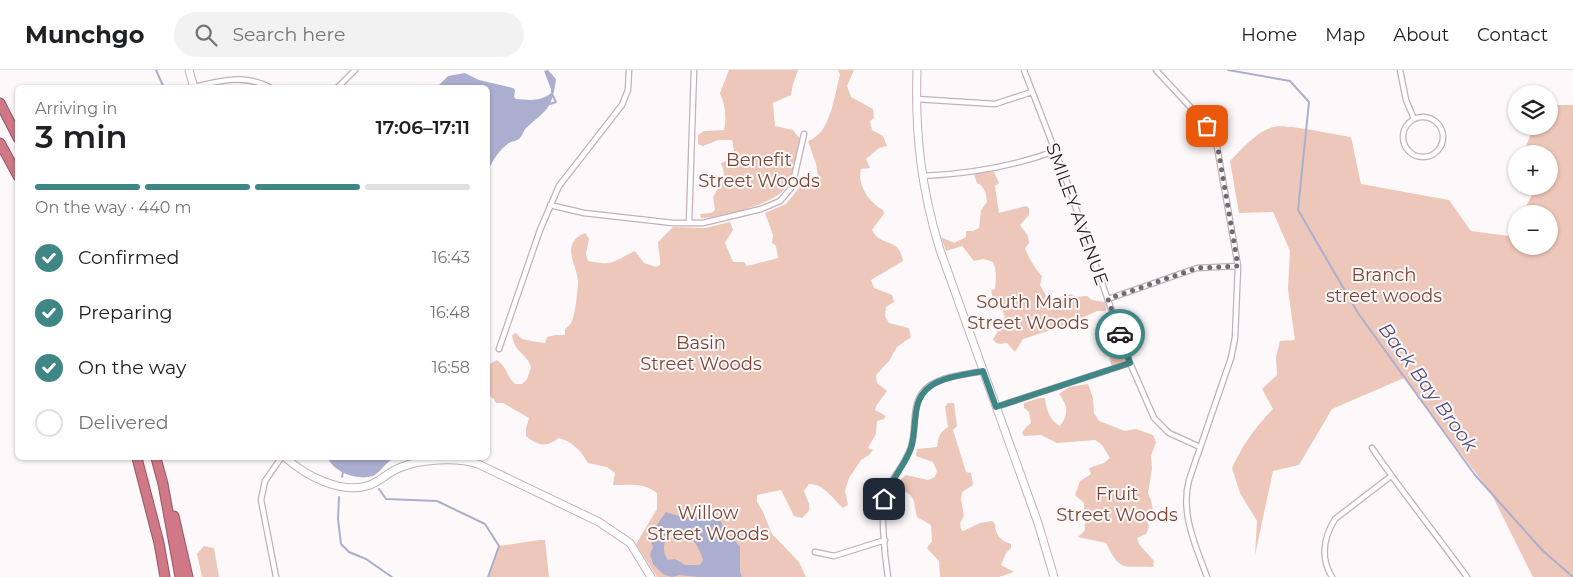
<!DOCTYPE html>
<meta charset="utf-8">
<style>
:root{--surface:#fff;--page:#f2f2f2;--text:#202124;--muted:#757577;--line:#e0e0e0;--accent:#3f8785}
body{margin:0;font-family:Montserrat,sans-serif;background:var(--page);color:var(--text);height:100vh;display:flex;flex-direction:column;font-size:19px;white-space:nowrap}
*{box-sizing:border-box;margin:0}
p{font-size:16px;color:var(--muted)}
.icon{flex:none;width:28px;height:28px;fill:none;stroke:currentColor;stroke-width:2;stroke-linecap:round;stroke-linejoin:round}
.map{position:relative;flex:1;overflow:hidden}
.panel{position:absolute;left:15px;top:15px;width:475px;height:375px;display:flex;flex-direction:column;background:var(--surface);border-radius:8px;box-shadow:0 1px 4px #0004}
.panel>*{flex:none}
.buttons{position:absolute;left:1508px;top:15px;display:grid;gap:10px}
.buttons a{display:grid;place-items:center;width:50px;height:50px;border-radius:50%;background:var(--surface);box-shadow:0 1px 4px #0004;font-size:25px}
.pin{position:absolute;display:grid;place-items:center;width:42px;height:42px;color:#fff;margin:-21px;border-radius:10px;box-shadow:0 2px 8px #0006}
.courier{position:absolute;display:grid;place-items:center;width:50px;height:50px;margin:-25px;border:4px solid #3f8785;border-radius:50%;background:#fff;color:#222;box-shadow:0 1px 6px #0007}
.summary em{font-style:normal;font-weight:600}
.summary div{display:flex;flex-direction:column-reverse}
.summary{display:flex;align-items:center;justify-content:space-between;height:85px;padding:0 20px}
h1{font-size:32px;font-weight:600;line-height:38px}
.bar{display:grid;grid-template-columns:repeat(4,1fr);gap:8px 5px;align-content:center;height:60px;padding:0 20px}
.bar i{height:6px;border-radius:4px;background:var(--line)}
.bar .on{background:var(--accent)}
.bar p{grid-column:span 4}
ol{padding:0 20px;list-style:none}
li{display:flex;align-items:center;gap:15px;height:55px}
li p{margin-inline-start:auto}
li .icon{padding:5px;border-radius:50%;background:var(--accent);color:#fff;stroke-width:4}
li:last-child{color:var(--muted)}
li i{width:28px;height:28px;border:2px solid var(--line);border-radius:50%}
header{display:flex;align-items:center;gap:30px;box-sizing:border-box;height:70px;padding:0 25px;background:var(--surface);border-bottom:1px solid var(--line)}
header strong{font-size:24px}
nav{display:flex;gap:28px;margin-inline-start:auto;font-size:18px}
.search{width:350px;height:45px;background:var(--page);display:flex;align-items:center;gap:12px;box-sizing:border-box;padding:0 18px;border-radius:28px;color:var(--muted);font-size:19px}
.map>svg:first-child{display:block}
</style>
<header>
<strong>Munchgo</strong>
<div class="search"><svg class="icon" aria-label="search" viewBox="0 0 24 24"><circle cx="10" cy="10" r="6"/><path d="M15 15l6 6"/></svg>Search here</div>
<nav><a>Home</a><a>Map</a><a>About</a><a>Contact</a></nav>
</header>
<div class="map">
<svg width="1573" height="507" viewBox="0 0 1573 507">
<rect width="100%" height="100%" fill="#fdf9fb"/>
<path fill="#edc7b9" d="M729,0H798L793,14L791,25L773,33L775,56L793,60L800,69C797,84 794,103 786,117C776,134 720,148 701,148L700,144L711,143L715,140L713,127C720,113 728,110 721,93L729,90L734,81L732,70H718L703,76L698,74V65L704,61L724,60C727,47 725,35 720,23Z
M838,0H854L847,16L851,27L873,39L874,48L870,51L872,60L883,66L887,76L879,78L866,89L870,98L861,99C857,115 869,132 883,140L884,144L872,160C881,178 899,166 903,191L871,210L874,218L892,225L894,232L886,237L885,246L889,253L909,258L911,267L897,277L889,291L876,305L877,313L887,321L876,336L875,340L886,346L884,349L877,351L876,364L868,378L873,380L869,385L861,390L849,408L845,421L848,435L843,438C832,428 824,414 809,414L804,421L809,434V441L802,448L794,446L781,420L757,425V432L763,442L772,464L799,492L806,507H657L636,474L657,439V423C643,412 630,415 613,415L615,403L607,397L588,393C580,380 573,372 559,368C545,378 539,376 526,366V358L529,348L503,333H496L494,329L488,325V295L497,290C508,298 507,307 515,314H522L527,309L531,297C526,282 515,284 512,265L516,263C518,265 520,268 523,269C524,270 544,273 545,273L547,267L555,265H565V259C567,257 569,256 571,253C575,247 578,220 578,211C576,192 560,174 585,163L589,169L586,184L588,191C614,196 612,192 635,181L644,193L656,197L660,195C661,187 658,180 658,172L673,157L705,158L730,152L733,160L725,173L733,192H744L747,196L778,188L776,176L772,173L773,165L765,143L786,134L802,114L818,106L816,94L808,71C831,63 834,26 840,5Z
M1549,35H1573V507H1533L1491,423L1404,308L1332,339L1299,395L1273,401L1255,485L1257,451L1240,423L1232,398C1244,373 1254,359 1273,339L1262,319L1277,305L1276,287L1280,271L1295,270L1288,219L1290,181L1273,142L1239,143L1230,91C1242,79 1256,62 1273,57C1284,53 1337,65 1351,67L1361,114L1449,130L1471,161L1509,166L1516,153V176H1549V144H1522L1532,125L1530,116H1549V84H1523L1534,56H1549Z
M990,101L994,102L999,113L995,116L999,143L1026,136L1029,138V145L1020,155L1028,166L1029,173L1025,179C1030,189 1034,198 1042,206L1040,215L1051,234H1057L1070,224L1075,227L1087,226L1092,230L1106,232V241H1097L1084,247L1078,252L1066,254L1061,257L1056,254L1051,260L1023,269L1015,282L1007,273C1001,274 997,275 993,270C996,262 1003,257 1003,249L1005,247L1003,241C995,236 993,229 991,220L995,219C996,209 997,201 993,192L984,189L974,191L962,176L946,181L941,167L954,173L966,167V161H973L979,158L981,140L987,132C986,123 985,117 977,113L974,105L982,102Z
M1112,248L1127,288L1126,292L1112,298L1101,252Z
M1088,314L1093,328L1094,343L1099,351L1125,361L1136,359L1153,365L1156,372L1151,386L1152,399L1148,423L1151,430L1153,440L1147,450L1149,457L1146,464L1137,468L1139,474L1154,491L1153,497C1124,495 1121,504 1106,473L1078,467L1085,460L1084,433L1075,425L1080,411L1091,404L1089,398L1104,393L1110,388L1102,375L1095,370L1057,373L1041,365L1024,366L1022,363L1026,357L1031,353L1029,342L1024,338V333L1039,328H1045C1046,339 1050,351 1060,356C1069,344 1068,335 1059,324L1069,317Z
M948,333H954L957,356L953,360L966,402L971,403L973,415L962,422L961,429L964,446L960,453L961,459L963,461L980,453L992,451L995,454C995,465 1001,471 1011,474V478L1006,483L1001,495L1014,502L999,507H940L939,491L927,478L932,471L931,455L917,447C913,432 917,425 900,420L897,416L901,409L906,405L928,410L935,407L937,401L933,392L916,386L917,379L937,377C938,367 940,362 948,357L945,337Z
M539,470H545L549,507H488L499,476Z
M204,476L214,478L219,507H202L197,484Z"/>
<path fill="#abaecf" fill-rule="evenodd" d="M548,0L556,9C552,40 547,39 526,58C523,61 523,65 520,68C517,71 513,71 509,73C500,79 492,91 488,101V18L437,17L448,6L465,3L479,10L513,18L515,20L514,27L516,29C529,30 540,32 551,23V19L544,1Z
M328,388H390L391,390C385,394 379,403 373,406C358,411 333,402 328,388Z
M666,442C684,449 697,448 716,443L724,457L740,477V501L742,507H699L680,505L672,507L663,504L653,494L650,484L653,477L649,466ZM678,461C692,465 699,476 703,490L700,495H685L675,489L668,490C660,480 664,463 678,461Z"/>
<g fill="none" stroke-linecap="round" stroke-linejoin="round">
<path stroke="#abaecf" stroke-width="2" d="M156,0L164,18
M1228,0L1290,11L1309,32L1298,140L1358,243L1475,405L1542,480L1573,507
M550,34L556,32L553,26
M342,407L343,402
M379,419L386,429L437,431L485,454L499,476L488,507
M339,427L338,449L341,474L349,482L366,489L392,507"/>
<defs>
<path id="street" d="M1024,0L1064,104L1130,293L1154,348L1169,363L1200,377
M1156,0L1207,55L1216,71L1238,196L1235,268L1231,288L1189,410C1180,444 1196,476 1207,507
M1400,0L1406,30L1414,49
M194,17C221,10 246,4 271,18
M337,18L355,0
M916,29L995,34L1032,22
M1403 67a20 20 0 1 1 40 0a20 20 0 1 1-40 0Z
M922,106C968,104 1012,97 1055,81
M550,135L584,143L673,153H703L761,139L780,131L792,117L804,64
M689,153L694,0
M1108,229L1197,198L1238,196
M499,279L540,160L559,116L622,35L628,20L629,0
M996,337L1130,293
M1372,378C1402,422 1436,464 1467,507
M815,482L834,486L885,470
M276,507L261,430L265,411L281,388
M888,507C885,488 879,436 887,420C894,405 906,393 911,377C917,360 911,337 923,322C936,306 964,305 983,301
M1332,507C1320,488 1324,467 1335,449L1391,406"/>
<path id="secondary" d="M189,0L194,18
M917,0C915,64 921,118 940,180L1038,453L1054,507
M286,388C306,406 342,425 370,415C380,411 389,402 399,398C420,389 457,387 478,394L599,452L630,473L651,507"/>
<path id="highway" d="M0,33L18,68
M0,73L18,106
M137,388L159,473L165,507
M156,388L163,414L180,507
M174,446L188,507"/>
</defs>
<use href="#street" stroke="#c4afbb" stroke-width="7"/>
<use href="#secondary" stroke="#c4afbb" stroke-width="9"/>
<use href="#highway" stroke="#945863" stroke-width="11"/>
<use href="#street" stroke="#fff" stroke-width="4.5"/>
<use href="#secondary" stroke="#fff" stroke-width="7"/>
<use href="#highway" stroke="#d07886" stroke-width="9"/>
</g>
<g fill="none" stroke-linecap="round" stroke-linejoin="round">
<path stroke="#716a6e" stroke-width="5" stroke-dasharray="0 9" d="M1120,264L1108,229L1197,198L1238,196L1218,79L1212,63L1207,56"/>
<path stroke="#3f8785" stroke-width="6" d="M884,429C890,411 904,397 911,378C915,365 914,350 917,337C923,307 959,306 983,301L996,337L1130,293L1120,264"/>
</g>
<g text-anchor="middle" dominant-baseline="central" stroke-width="4" stroke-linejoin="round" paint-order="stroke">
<g font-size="18" fill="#7b4734" stroke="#fdf9fb">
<text x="759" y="90">Benefit<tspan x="759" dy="21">Street Woods</tspan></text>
<text x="1384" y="205">Branch<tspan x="1384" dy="21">street woods</tspan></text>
<text x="1028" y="232">South Main<tspan x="1028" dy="21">Street Woods</tspan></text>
<text x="701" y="273">Basin<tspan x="701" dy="21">Street Woods</tspan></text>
<text x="1117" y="424">Fruit<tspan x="1117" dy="21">Street Woods</tspan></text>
<text x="708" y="443">Willow<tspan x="708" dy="21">Street Woods</tspan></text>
</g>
<g font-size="18" fill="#251d22" stroke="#fdf9fb">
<text transform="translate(1077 144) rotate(70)">SMILEY AVENUE</text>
</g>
<g font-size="19" font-style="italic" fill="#4e4f7f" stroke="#fdf9fb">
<text transform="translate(1428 317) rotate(54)">Back Bay Brook</text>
</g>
</g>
</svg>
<div class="buttons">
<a><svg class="icon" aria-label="layers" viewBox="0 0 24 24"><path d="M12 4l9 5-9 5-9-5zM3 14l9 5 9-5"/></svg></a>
<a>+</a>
<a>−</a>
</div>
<div class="pin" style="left:1207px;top:56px;background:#ea580c"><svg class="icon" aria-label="bag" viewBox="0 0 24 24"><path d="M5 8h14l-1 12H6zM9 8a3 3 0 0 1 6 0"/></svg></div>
<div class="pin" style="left:884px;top:429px;background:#1f2937"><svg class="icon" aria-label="home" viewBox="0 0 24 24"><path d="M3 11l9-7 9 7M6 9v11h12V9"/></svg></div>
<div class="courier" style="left:1120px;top:264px"><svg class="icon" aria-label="car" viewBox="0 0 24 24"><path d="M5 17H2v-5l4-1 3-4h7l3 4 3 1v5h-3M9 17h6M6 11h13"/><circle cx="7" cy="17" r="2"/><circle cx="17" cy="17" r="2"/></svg></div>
<section class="panel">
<div class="summary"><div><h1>3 min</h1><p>Arriving in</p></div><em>17:06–17:11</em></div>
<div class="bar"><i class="on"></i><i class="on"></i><i class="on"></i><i></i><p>On the way · 440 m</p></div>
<ol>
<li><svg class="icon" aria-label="check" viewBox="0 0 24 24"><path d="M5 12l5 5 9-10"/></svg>Confirmed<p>16:43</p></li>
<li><svg class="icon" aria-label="check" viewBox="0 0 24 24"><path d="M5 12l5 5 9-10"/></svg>Preparing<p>16:48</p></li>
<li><svg class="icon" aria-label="check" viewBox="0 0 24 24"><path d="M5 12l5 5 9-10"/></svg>On the way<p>16:58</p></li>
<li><i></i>Delivered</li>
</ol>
</section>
</div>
